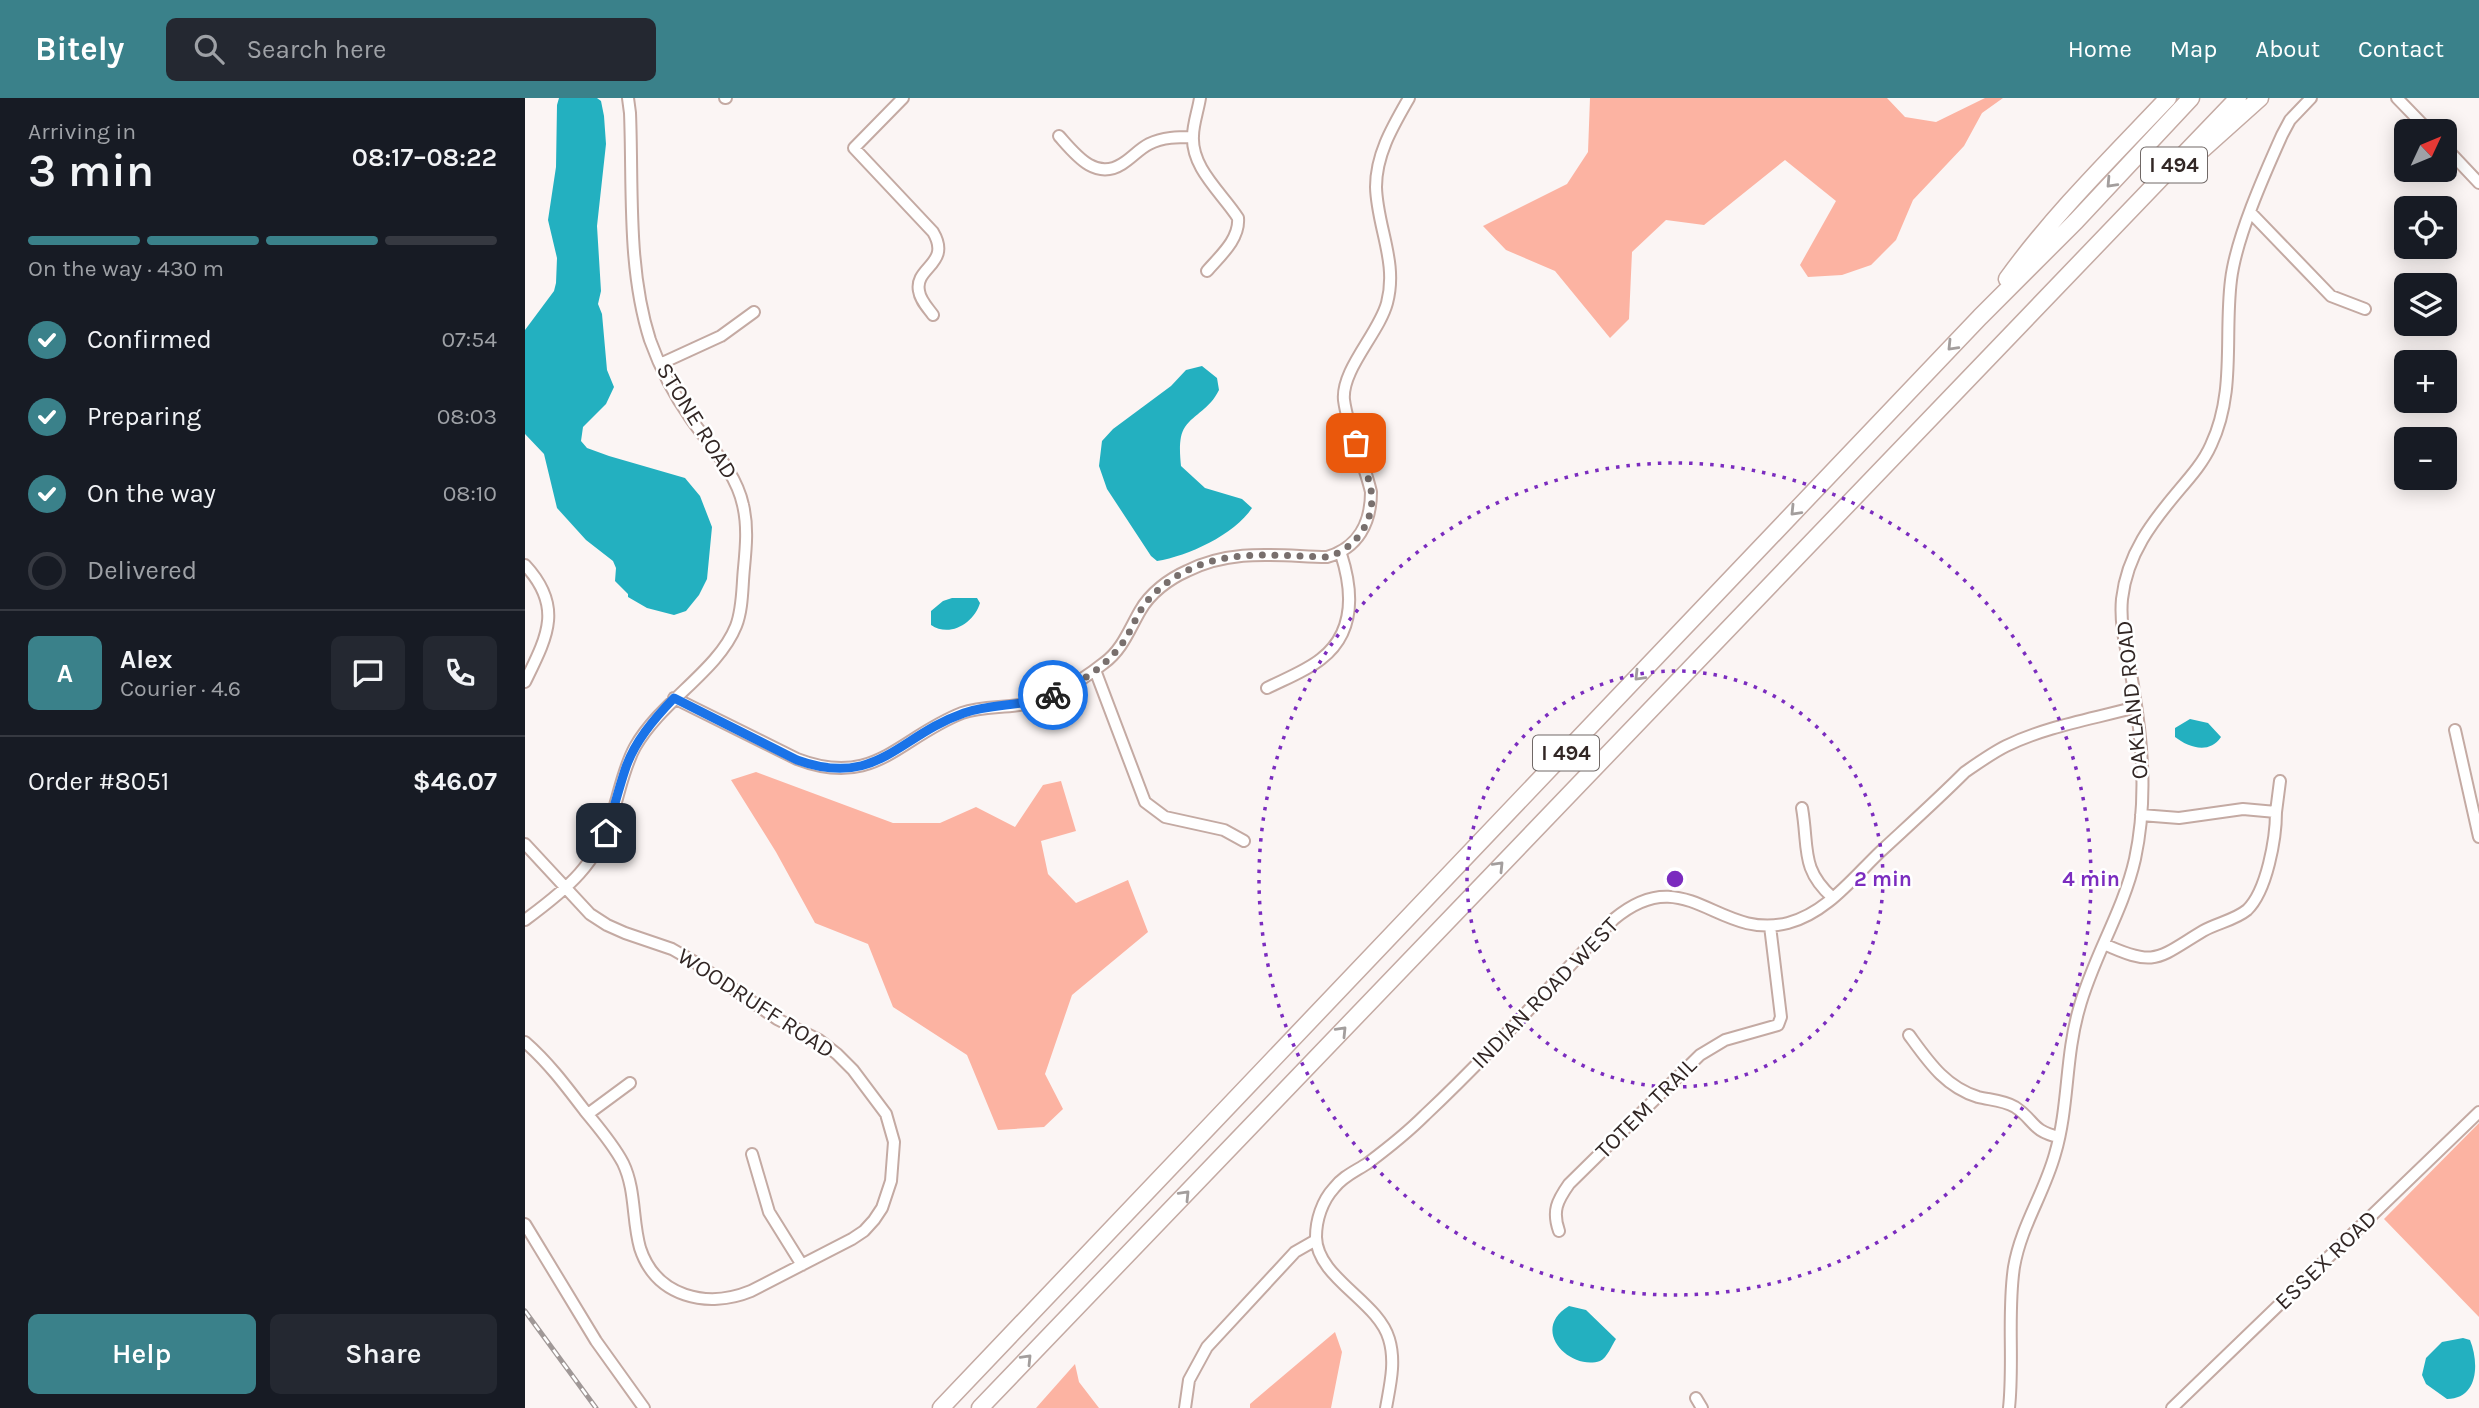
<!DOCTYPE html>
<meta charset="utf-8">
<style>
:root{--surface:#171b24;--page:#242831;--text:#f1f3f6;--muted:#9ea1a6;--line:#363941;--accent:#3a818a}
body{margin:0;font-family:Karla,sans-serif;background:var(--page);color:var(--text);height:100vh;display:flex;flex-direction:column;font-size:26px;white-space:nowrap}
*{box-sizing:border-box;margin:0}
p{font-size:23px;color:var(--muted)}
.icon{flex:none;width:38px;height:38px;fill:none;stroke:currentColor;stroke-width:2;stroke-linecap:round;stroke-linejoin:round}
.map{position:relative;flex:1;overflow:hidden}
.side{display:flex;flex-direction:column;background:var(--surface);width:525px}
.side>*{flex:none}
.needle{width:46px;rotate:46deg}
.tools{position:absolute;left:1869px;top:21px;display:grid;gap:14px}
.tools a{display:grid;place-items:center;width:63px;height:63px;border-radius:10px;background:var(--surface);box-shadow:0 4px 18px #0003;font-size:35px}
.pin{position:absolute;display:grid;place-items:center;width:60px;height:60px;color:#fff;margin:-30px;border-radius:14px;box-shadow:0 4px 10px #0006}
.courier{position:absolute;display:grid;place-items:center;width:70px;height:70px;margin:-35px;border:5px solid #1a73e8;border-radius:50%;background:#fff;color:#222;box-shadow:0 2px 9px #0007}
.head em{font-style:normal;font-weight:600}
.head div{display:flex;flex-direction:column-reverse}
.head{display:flex;align-items:center;justify-content:space-between;height:119px;padding:0 28px}
h1{font-size:46px;font-weight:600;line-height:52px}
.bar{display:grid;grid-template-columns:repeat(4,1fr);gap:10px 7px;align-content:center;height:84px;padding:0 28px}
.bar i{height:9px;border-radius:5px;background:var(--line)}
.bar .active{background:var(--accent)}
.bar p{grid-column:span 4}
.line{display:flex;align-items:center;gap:18px;padding:0 28px;border-top:2px solid var(--line)}
.line div{flex:1}
.round{display:grid;place-items:center;flex:none;width:74px;height:74px;border-radius:10px;background:var(--page)}
ol{padding:0 28px;list-style:none}
li{display:flex;align-items:center;gap:21px;height:77px}
li p{margin-inline-start:auto}
li .icon{padding:7px;border-radius:50%;background:var(--accent);color:#fff;stroke-width:4}
li:last-child{color:var(--muted)}
li i{width:38px;height:38px;border:4px solid var(--line);border-radius:50%}
.cta{display:flex;gap:14px;margin-top:auto;padding:14px 28px}
.cta a{flex:1;height:80px;border-radius:10px;background:var(--accent);color:#fff;font-size:28px;font-weight:600;line-height:80px;text-align:center}
.cta a+a{background:var(--page);color:var(--text)}
header{display:flex;align-items:center;gap:42px;box-sizing:border-box;height:98px;padding:0 35px;background:var(--accent);color:#fff}
header strong{font-size:33px}
nav{display:flex;gap:38px;margin-inline-start:auto;font-size:24px}
.search{width:490px;height:63px;background:var(--page);display:flex;align-items:center;gap:18px;box-sizing:border-box;padding:0 24px;border-radius:10px;color:var(--muted);font-size:26px}
main{display:flex;flex:1;min-height:0}
.map>svg:first-child{display:block}
</style>
<header>
<strong>Bitely</strong>
<div class="search"><svg class="icon" aria-label="search" viewBox="0 0 24 24"><circle cx="10" cy="10" r="6"/><path d="M15 15l6 6"/></svg>Search here</div>
<nav><a>Home</a><a>Map</a><a>About</a><a>Contact</a></nav>
</header>
<main>
<section class="side">
<div class="head"><div><h1>3 min</h1><p>Arriving in</p></div><em>08:17–08:22</em></div>
<div class="bar"><i class="active"></i><i class="active"></i><i class="active"></i><i></i><p>On the way · 430 m</p></div>
<ol>
<li><svg class="icon" aria-label="check" viewBox="0 0 24 24"><path d="M5 12l5 5 9-10"/></svg>Confirmed<p>07:54</p></li>
<li><svg class="icon" aria-label="check" viewBox="0 0 24 24"><path d="M5 12l5 5 9-10"/></svg>Preparing<p>08:03</p></li>
<li><svg class="icon" aria-label="check" viewBox="0 0 24 24"><path d="M5 12l5 5 9-10"/></svg>On the way<p>08:10</p></li>
<li><i></i>Delivered</li>
</ol>
<div class="line" style="height:126px"><b class="round" style="background:var(--accent);color:#fff">A</b><div><b>Alex</b><p>Courier · 4.6</p></div><a class="round"><svg class="icon" aria-label="chat" viewBox="0 0 24 24"><path d="M4 5h16v11H9l-5 4z"/></svg></a><a class="round"><svg class="icon" aria-label="phone" viewBox="0 0 24 24"><path d="M5 4h4l2 5-3 2q2 4 5 5l2-3 5 2v4C11 20 4 13 5 4z"/></svg></a></div>
<div class="line" style="height:91px"><div>Order #8051</div><b>$46.07</b></div>
<div class="cta"><a>Help</a><a>Share</a></div>
</section>
<div class="map">
<svg width="1954" height="1310" viewBox="0 0 1954 1310">
<rect width="100%" height="100%" fill="#fbf5f4"/>
<path fill="#fcb3a2" d="M1065,0H1362L1380,19L1411,24L1460,0H1478L1457,15L1439,48L1388,102L1371,142L1346,167L1317,177L1283,179L1275,167L1311,103L1260,62L1179,127L1141,122L1107,154L1104,221L1085,240L1030,173L981,152L958,128L1042,86L1063,54Z
M231,674L368,725H415L451,709L490,729L518,687L536,683L551,733L516,743L523,776L551,805L603,782L623,834L547,897L520,976L538,1011L519,1029L473,1032L442,957L368,909L343,846L290,825L251,754L206,682Z
M1954,1025V1219L1859,1121Z
M810,1234L817,1254L806,1310H725V1306Z
M550,1266L554,1284L574,1310H511Z"/>
<path fill="#23b0c0" d="M34,0H72L76,3L79,18L81,46L72,128L76,193L73,206L77,216L82,272L89,289L81,306L58,329L56,343L62,350L84,358L160,380L175,398L187,429L182,481L174,497L161,513L149,517L122,510L103,499V496L90,483L91,470L88,463L61,442L32,410L19,356L0,336V232L29,193L31,185L32,160L23,122L31,69L32,7Z
M677,268L692,280L694,292C684,312 670,315 660,329C653,339 655,357 656,368L680,390L717,401L727,410C709,437 663,458 632,463L626,458L582,391L574,368L577,343L588,331L646,288L661,272Z
M427,500H452L455,505C449,525 425,540 406,527V513L418,503Z
M1665,621L1683,625L1696,639C1684,657 1663,649 1650,639V630Z
M1044,1208L1061,1212L1091,1241C1087,1247 1082,1260 1075,1263C1045,1273 1004,1232 1044,1208Z
M1938,1240L1945,1242C1954,1264 1954,1301 1922,1301L1901,1286L1897,1277L1901,1260L1917,1244Z"/>
<g fill="none" stroke-linecap="round" stroke-linejoin="round">
<defs>
<path id="minor" d="M200,0H201
M378,0L329,50L408,134C427,166 389,169 394,193C395,202 403,210 408,217
M675,0C673,13 668,26 668,38C666,70 697,95 713,120C715,141 695,158 682,173
M1872,0L1904,33
M534,38C550,56 570,83 597,66C607,60 614,51 624,46C638,39 653,39 668,39
M1920,49L1954,85
M1726,115L1806,198L1840,211
M135,266L196,238L229,214
M0,467C39,509 22,539 0,584
M570,572L620,704L640,719L699,732L719,743
M742,590C760,581 781,573 796,561C831,534 828,493 816,456
M149,600L272,661C350,691 373,640 437,615C456,608 475,610 494,607C525,602 555,584 579,565C597,552 604,532 615,513C625,495 644,481 662,473C708,450 753,458 802,459C833,450 846,425 846,394C839,363 823,333 819,302C816,272 854,235 862,205C873,164 852,129 851,89C851,56 868,28 884,0
M1930,632L1954,739
M1277,710C1284,750 1275,771 1308,800
M1751,714L1755,683
M0,746L65,816L82,827L100,835L147,851L168,863L252,921L294,942L312,956L328,972L361,1016L369,1044L366,1083L357,1110L349,1122L339,1133L327,1141L226,1193C182,1211 131,1199 115,1150C107,1122 111,1092 98,1065C88,1046 74,1030 60,1013C41,988 23,964 0,944
M0,822C42,791 73,766 88,714C95,692 99,669 110,649C136,603 193,573 211,528C218,510 217,489 219,470C221,449 223,428 218,407C211,374 185,348 166,321C149,297 135,270 125,242C102,170 108,90 105,15L103,0
M1579,846C1631,870 1633,860 1678,833C1692,825 1710,822 1722,812C1742,793 1751,740 1751,714L1718,711L1654,720L1616,717
M1384,937C1403,963 1420,989 1453,999C1465,1002 1478,1002 1490,1009C1510,1022 1506,1033 1534,1039
M63,1016L105,985
M227,1056L244,1114L277,1167
M0,1126L71,1243L119,1310
M1034,1133C1027,1113 1032,1103 1044,1086L1175,957L1200,942L1253,927L1256,919L1245,828
M1171,1300L1177,1310
M660,1310L664,1282L682,1249L770,1154L791,1142
M861,1310C865,1287 871,1264 864,1241C853,1203 792,1180 791,1139C791,1122 797,1103 809,1090C818,1078 831,1073 843,1065C863,1050 883,1034 900,1017C966,955 1026,887 1089,821C1161,761 1192,843 1263,825C1301,815 1327,781 1355,754C1383,728 1412,702 1440,674C1453,665 1467,655 1481,648C1522,628 1568,621 1611,609
M1484,1310C1489,1264 1482,1215 1489,1169C1496,1128 1519,1096 1530,1056C1544,1009 1540,959 1554,911C1568,859 1598,814 1610,761C1622,705 1618,649 1609,594C1605,563 1594,533 1597,501C1602,456 1627,424 1655,391C1667,377 1679,363 1686,347C1711,294 1699,238 1706,182C1711,140 1739,77 1757,37L1765,22L1786,0
M1647,1310L1954,1014"/>
<path id="highway" d="M1668,60L1735,0
M1482,181C1528,117 1589,57 1643,0
M416,1310L1455,219L1551,123L1666,0
M455,1310L1713,0"/>
</defs>
<use href="#minor" stroke="#c4aaa3" stroke-width="14"/>
<use href="#highway" stroke="#c4aaa3" stroke-width="19"/>
<use href="#minor" stroke="#fff" stroke-width="10"/>
<use href="#highway" stroke="#fff" stroke-width="16"/>
<defs>
<path id="rail" d="M0,1213L71,1310"/>
</defs>
<use href="#rail" stroke="#a09897" stroke-width="5"/>
<use href="#rail" stroke="#fff" stroke-width="2.5" stroke-dasharray="8" stroke-linecap="butt"/>
</g>
<defs><path id="oneway-chevron" d="M-2-3.5L2.5 0L-2 3.5" fill="none" stroke-width="1.6" stroke-linecap="round" stroke-linejoin="round" transform="scale(1.75)"/></defs>
<g stroke="#a39e9d">
<use href="#oneway-chevron" transform="translate(1586 85) rotate(133)"/>
<use href="#oneway-chevron" transform="translate(1427 248) rotate(134)"/>
<use href="#oneway-chevron" transform="translate(1270 413) rotate(134)"/>
<use href="#oneway-chevron" transform="translate(1114 578) rotate(134)"/>
<use href="#oneway-chevron" transform="translate(974 768) rotate(-46)"/>
<use href="#oneway-chevron" transform="translate(817 933) rotate(-46)"/>
<use href="#oneway-chevron" transform="translate(660 1097) rotate(-46)"/>
<use href="#oneway-chevron" transform="translate(502 1261) rotate(-46)"/>
</g>
<g fill="none" stroke-linecap="round" stroke-linejoin="round">
<path stroke="#786f6d" stroke-width="7" stroke-dasharray="0 12.6" d="M528,597C554,586 583,567 599,543C606,533 610,521 617,510C625,498 636,489 647,481C696,449 748,458 802,459C831,451 851,422 846,392C843,376 836,360 831,345"/>
<path stroke="#1a73e8" stroke-width="9" d="M81,735C88,714 93,693 100,672C109,644 129,621 149,600L272,662C352,691 373,638 439,615C468,605 499,609 528,597"/>
</g>
<g fill="none" stroke="#7b2cbf" stroke-width="3.5" stroke-dasharray="3.5 7">
<circle cx="1150" cy="781" r="208"/>
<circle cx="1150" cy="781" r="416"/>
</g>
<g text-anchor="middle" dominant-baseline="central" stroke-width="5" stroke-linejoin="round" paint-order="stroke">
<g fill="#fff" stroke="#706866" stroke-width="2">
<rect x="1616" y="49.5" width="66" height="35" rx="5"/>
<rect x="1008" y="637.5" width="66" height="35" rx="5"/>
</g>
<g font-size="21" font-weight="bold" fill="#322725">
<text x="1649" y="67">I 494</text>
<text x="1041" y="655">I 494</text>
</g>
<g font-size="23" fill="#322725" stroke="#fff">
<text transform="translate(172 323) rotate(58)">STONE ROAD</text>
<text transform="translate(1607 602) rotate(-96)">OAKLAND ROAD</text>
<text transform="translate(1020 895) rotate(-46)">INDIAN ROAD WEST</text>
<text transform="translate(231 905) rotate(33)">WOODRUFF ROAD</text>
<text transform="translate(1121 1010) rotate(-45)">TOTEM TRAIL</text>
<text transform="translate(1801 1162) rotate(-44)">ESSEX ROAD</text>
</g>
</g>
<circle cx="1150" cy="781" r="10" fill="#7b2cbf" stroke="#fff" stroke-width="3.5"/>
<g font-size="21" text-anchor="middle" font-weight="bold" fill="#7b2cbf" stroke="#fff" stroke-width="5" stroke-linejoin="round" paint-order="stroke">
<text x="1358" y="788">2 min</text>
<text x="1566" y="788">4 min</text>
</g>
</svg>
<div class="tools">
<a><svg class="needle" viewBox="-14 -14 28 28"><path d="M0-13l5 13h-10z" fill="#e53935"/><path d="M0 13l5-13h-10z" fill="#9ea1a6"/></svg></a>
<a><svg class="icon" aria-label="locate" viewBox="0 0 24 24"><circle cx="12" cy="12" r="6"/><path d="M12 2v4M12 18v4M2 12h4M18 12h4"/></svg></a>
<a><svg class="icon" aria-label="layers" viewBox="0 0 24 24"><path d="M12 4l9 5-9 5-9-5zM3 14l9 5 9-5"/></svg></a>
<a>+</a>
<a>−</a>
</div>
<div class="pin" style="left:831px;top:345px;background:#ea580c"><svg class="icon" aria-label="bag" viewBox="0 0 24 24"><path d="M5 8h14l-1 12H6zM9 8a3 3 0 0 1 6 0"/></svg></div>
<div class="pin" style="left:81px;top:735px;background:#1f2937"><svg class="icon" aria-label="home" viewBox="0 0 24 24"><path d="M3 11l9-7 9 7M6 9v11h12V9"/></svg></div>
<div class="courier" style="left:528px;top:597px"><svg class="icon" aria-label="bike" viewBox="0 0 24 24"><circle cx="6" cy="16" r="4"/><circle cx="18" cy="16" r="4"/><path d="M6 16l4-8h5l3 8M10 8l3 8H6M13 5h3"/></svg></div>
</div>
</main>
